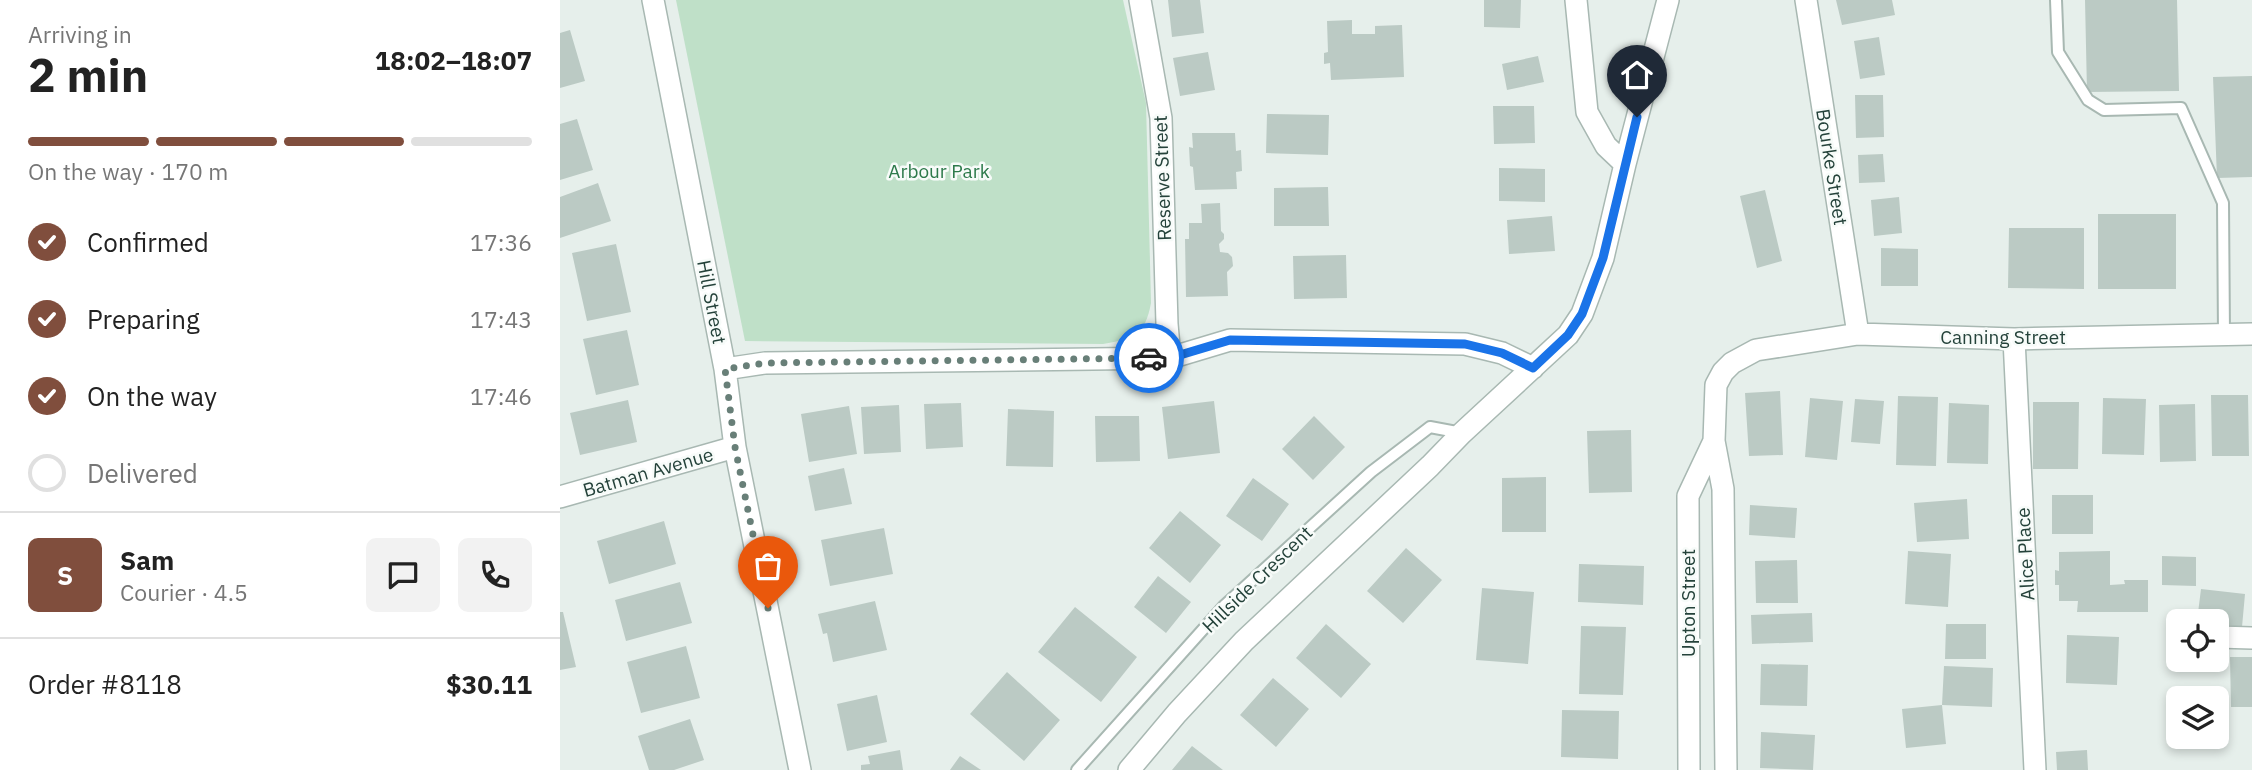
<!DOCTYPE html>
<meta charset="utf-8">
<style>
:root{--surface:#fff;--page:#f2f2f2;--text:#222;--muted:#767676;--line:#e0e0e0;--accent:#804e3d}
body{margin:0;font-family:"IBM Plex Sans",sans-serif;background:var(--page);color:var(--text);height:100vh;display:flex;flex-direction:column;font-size:26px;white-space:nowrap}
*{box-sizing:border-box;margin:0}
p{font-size:23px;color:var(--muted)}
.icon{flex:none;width:38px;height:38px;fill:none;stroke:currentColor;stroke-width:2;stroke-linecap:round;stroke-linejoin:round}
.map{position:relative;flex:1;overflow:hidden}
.sheet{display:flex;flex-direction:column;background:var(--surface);width:560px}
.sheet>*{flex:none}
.controls{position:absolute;left:1606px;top:609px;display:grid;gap:14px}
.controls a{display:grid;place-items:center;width:63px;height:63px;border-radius:10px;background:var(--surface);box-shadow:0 4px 10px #0003;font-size:35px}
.pin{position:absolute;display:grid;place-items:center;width:60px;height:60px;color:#fff;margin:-72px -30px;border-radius:50% 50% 50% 0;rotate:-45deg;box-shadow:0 0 7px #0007}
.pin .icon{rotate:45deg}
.courier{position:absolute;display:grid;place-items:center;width:70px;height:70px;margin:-35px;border:5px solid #1a73e8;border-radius:50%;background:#fff;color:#222;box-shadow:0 2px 9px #0007}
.head em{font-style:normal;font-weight:700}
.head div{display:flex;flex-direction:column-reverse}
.head{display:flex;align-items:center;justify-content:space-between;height:119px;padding:0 28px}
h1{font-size:46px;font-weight:700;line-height:52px}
.bar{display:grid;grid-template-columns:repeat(4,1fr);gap:10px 7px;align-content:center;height:84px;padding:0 28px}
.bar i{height:9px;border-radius:5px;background:var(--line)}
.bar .on{background:var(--accent)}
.bar p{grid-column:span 4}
.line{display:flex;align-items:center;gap:18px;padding:0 28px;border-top:2px solid var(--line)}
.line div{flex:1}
.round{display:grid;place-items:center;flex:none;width:74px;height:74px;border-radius:10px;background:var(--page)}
ol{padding:0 28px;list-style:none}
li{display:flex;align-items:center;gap:21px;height:77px}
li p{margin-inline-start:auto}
li .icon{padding:7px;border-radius:50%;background:var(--accent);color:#fff;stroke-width:4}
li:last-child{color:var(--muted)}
li i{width:38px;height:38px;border:4px solid var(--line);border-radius:50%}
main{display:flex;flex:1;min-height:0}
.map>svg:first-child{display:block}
</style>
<main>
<section class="sheet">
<div class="head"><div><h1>2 min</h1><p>Arriving in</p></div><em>18:02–18:07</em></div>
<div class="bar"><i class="on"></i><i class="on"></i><i class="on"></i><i></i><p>On the way · 170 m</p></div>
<ol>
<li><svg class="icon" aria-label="check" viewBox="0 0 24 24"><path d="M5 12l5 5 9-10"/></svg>Confirmed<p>17:36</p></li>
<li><svg class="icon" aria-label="check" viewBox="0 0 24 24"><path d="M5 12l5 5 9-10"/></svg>Preparing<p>17:43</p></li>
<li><svg class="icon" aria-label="check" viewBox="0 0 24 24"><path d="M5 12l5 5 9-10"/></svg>On the way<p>17:46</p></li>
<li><i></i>Delivered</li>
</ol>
<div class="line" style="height:126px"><b class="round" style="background:var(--accent);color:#fff">S</b><div><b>Sam</b><p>Courier · 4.5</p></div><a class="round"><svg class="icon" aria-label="chat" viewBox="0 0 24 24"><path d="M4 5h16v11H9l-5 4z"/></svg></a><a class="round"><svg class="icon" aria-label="phone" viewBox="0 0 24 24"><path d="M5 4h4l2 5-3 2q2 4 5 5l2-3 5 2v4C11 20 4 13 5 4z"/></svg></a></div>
<div class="line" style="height:91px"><div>Order #8118</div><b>$30.11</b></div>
</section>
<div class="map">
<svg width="1692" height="770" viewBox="0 0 1692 770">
<rect width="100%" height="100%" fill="#e6efeb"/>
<path fill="#bfe0c8" d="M116,0H563L586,103L591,303C585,335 574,339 543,344L185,341Z"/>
<path fill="#bbcac4" d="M608,0H640L644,33L612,37Z
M924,0H961L960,28L924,27Z
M1276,0H1332L1335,15L1282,25Z
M1525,0H1617L1619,91L1527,92Z
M792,20V34H815V26L842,25L844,77L771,80L770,63L764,64V53L768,52L767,21Z
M10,30L25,81L0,88V33Z
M1319,37L1325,75L1300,79L1294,41Z
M648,52L655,90L620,96L613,58Z
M978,56L984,82L947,90L942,64Z
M1692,76V177L1657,178L1653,77Z
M1295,95H1323L1324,137L1296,138Z
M933,106H974L975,143L934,144Z
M707,114L769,115L768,155L706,153Z
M17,119L33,170L0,180V124Z
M632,133H675L676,151L681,150L682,171L676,172L677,189L635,190L633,167L630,166L629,147L633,148Z
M1323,154L1325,182L1299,183L1298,155Z
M939,168L985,169V202L939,201Z
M38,183L51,221L0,238V197Z
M768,187L769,226H714V188Z
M1205,190L1222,261L1197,268L1180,196Z
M1339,197L1342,233L1314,236L1311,200Z
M660,203L661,231L664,234V239L659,244L660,252L668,253L672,257L673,266L667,272L668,296L626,297L625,239H629V223H642L641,204Z
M1538,214H1616V289H1538Z
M992,216L995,251L949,254L947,220Z
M1449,228H1524V289L1448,288Z
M56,244L71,312L27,321L12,253Z
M1321,248L1358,249V286H1321Z
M786,255L787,298L734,299L733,256Z
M67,330L79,385L36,395L23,339Z
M1220,391L1223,455L1189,456L1185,393Z
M1651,395H1688L1689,456H1652Z
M1338,396L1378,397L1376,466L1336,465Z
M1250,398L1283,401L1277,460L1245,457Z
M1543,398L1586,399L1584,455L1542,454Z
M1295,399L1324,401L1320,444L1291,442Z
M68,400L77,442L20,455L10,413Z
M654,401L660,453L608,459L602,407Z
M1473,402H1519L1518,469H1473Z
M401,403L403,447L366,449L364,404Z
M1389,403L1429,405L1428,464L1387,463Z
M1635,404L1636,461L1600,462L1599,405Z
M339,405L341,452L304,454L301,407Z
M289,406L297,454L249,462L241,414Z
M448,409L494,411L493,467L446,466Z
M535,416H579L580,461L536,462Z
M754,416L785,447L753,480L722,449Z
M1071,430L1072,492L1029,493L1027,431Z
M284,468L292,504L255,511L248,476Z
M986,477V532H942V478Z
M693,478L729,504L702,541L666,516Z
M1492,495H1533V534H1492Z
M1407,499L1409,539L1357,542L1354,503Z
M1190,505L1237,508L1235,538L1189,535Z
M620,511L661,545L630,583L589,548Z
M104,521L116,564L49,584L37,541Z
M324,528L333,574L270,586L261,540Z
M846,548L882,580L843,623L807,591Z
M1348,551L1391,554L1388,607L1345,604Z
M1550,551V585L1565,584L1564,580H1588V612H1517L1518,601H1499V585H1495V570L1499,571V552Z
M1602,556L1636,557V586L1602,585Z
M1237,560L1238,603H1196L1195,561Z
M1019,564L1084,566L1083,605L1018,602Z
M598,576L631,602L606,633L574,607Z
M120,582L132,623L66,641L55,600Z
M922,588L974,592L968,664L916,660Z
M1641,589L1685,594L1682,627L1657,624V621H1637Z
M315,601L327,650L273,662L267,633L263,634L258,614Z
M515,607L577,657L541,702L478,652Z
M0,612H3L16,667L0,670Z
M1252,613L1253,642L1192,644L1191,615Z
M766,624L811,664L781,698L736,658Z
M1386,624H1426V659H1385Z
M1021,626L1066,627L1063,695L1019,694Z
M1507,635L1559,637L1557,685L1506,683Z
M126,646L140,698L81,713L67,662Z
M1670,657H1692V707H1671Z
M1201,664L1248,665L1247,706L1200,705Z
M1384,666L1433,668L1432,707L1382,705Z
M447,672L500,720L464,761L410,714Z
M713,678L749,709L716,747L680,715Z
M317,695L327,742L287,751L277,704Z
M1382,705L1386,744L1346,748L1342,709Z
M1002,710L1059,711L1058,759L1001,757Z
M130,719L144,760L114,770H89L78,736Z
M1201,732L1255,735L1253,770L1200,768Z
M632,746L663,770H612Z
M340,750L343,770H301V765L310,764L308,756Z
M1527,750L1528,770H1497L1496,752Z
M400,756L421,770H390Z"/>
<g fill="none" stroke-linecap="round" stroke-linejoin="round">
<defs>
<path id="lane" d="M1496,0L1498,52L1528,100L1544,110L1621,108L1663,203L1664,335
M517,770L664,606L811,472L870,427L902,433"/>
<path id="street" d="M93,0L165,369L175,447L240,770
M580,0L601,118L607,324L610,358
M1016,0L1027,112L1046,146L1065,164
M1246,0L1298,334
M1454,339L1475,770
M165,369L205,363L610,358L670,340L905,344L942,353L973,368
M0,497L175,447
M1658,637L1692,638
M569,770L617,713L684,641L870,466L902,433L1008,335L1022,314L1043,258L1065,164L1108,0
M1129,770L1128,496L1154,441
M1166,770L1163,489L1154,441L1156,385L1163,372L1172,363L1196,350L1298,334L1454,339L1692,334"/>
</defs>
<use href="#lane" stroke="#a8b8b2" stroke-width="14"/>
<use href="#street" stroke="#a8b8b2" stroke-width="24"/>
<use href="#lane" stroke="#fff" stroke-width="10"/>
<use href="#street" stroke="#fff" stroke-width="21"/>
</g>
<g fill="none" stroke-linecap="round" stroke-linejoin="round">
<path stroke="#687f78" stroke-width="7" stroke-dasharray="0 12.6" d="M208,608L175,447L165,369L205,363L589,358"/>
<path stroke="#1a73e8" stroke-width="9" d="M589,358H610L670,340L905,344L942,353L973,368L1008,335L1022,314L1043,258L1077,117"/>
</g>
<g text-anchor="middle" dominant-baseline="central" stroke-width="5" stroke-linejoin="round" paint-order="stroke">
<g font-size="19" fill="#24423a" stroke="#f7fbf9">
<text transform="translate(1272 167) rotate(81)">Bourke Street</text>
<text transform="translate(602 178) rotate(-92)">Reserve Street</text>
<text transform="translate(152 302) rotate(79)">Hill Street</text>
<text x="1443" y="337">Canning Street</text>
<text transform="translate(88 472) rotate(-16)">Batman Avenue</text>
<text transform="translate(1465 554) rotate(-93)">Alice Place</text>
<text transform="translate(697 579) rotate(-44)">Hillside Crescent</text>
<text transform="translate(1128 603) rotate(-90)">Upton Street</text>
</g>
<g font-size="19" fill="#2d7a4b" stroke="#f7fbf9">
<text x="379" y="171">Arbour Park</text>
</g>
</g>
</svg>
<div class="controls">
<a><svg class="icon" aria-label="locate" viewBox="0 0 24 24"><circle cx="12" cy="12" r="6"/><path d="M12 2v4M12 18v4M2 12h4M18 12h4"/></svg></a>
<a><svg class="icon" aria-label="layers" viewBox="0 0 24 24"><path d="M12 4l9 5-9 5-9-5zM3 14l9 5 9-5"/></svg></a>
</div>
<div class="pin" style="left:208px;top:608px;background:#ea580c"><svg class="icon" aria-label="bag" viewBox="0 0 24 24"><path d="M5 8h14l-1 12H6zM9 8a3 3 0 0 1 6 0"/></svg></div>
<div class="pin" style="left:1077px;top:117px;background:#1f2937"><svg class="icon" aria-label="home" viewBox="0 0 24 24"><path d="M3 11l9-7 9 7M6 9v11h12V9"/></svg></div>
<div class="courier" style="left:589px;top:358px"><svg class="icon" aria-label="car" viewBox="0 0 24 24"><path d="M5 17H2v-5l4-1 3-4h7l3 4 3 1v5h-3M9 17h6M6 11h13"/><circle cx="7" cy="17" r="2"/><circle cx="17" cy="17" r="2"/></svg></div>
</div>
</main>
